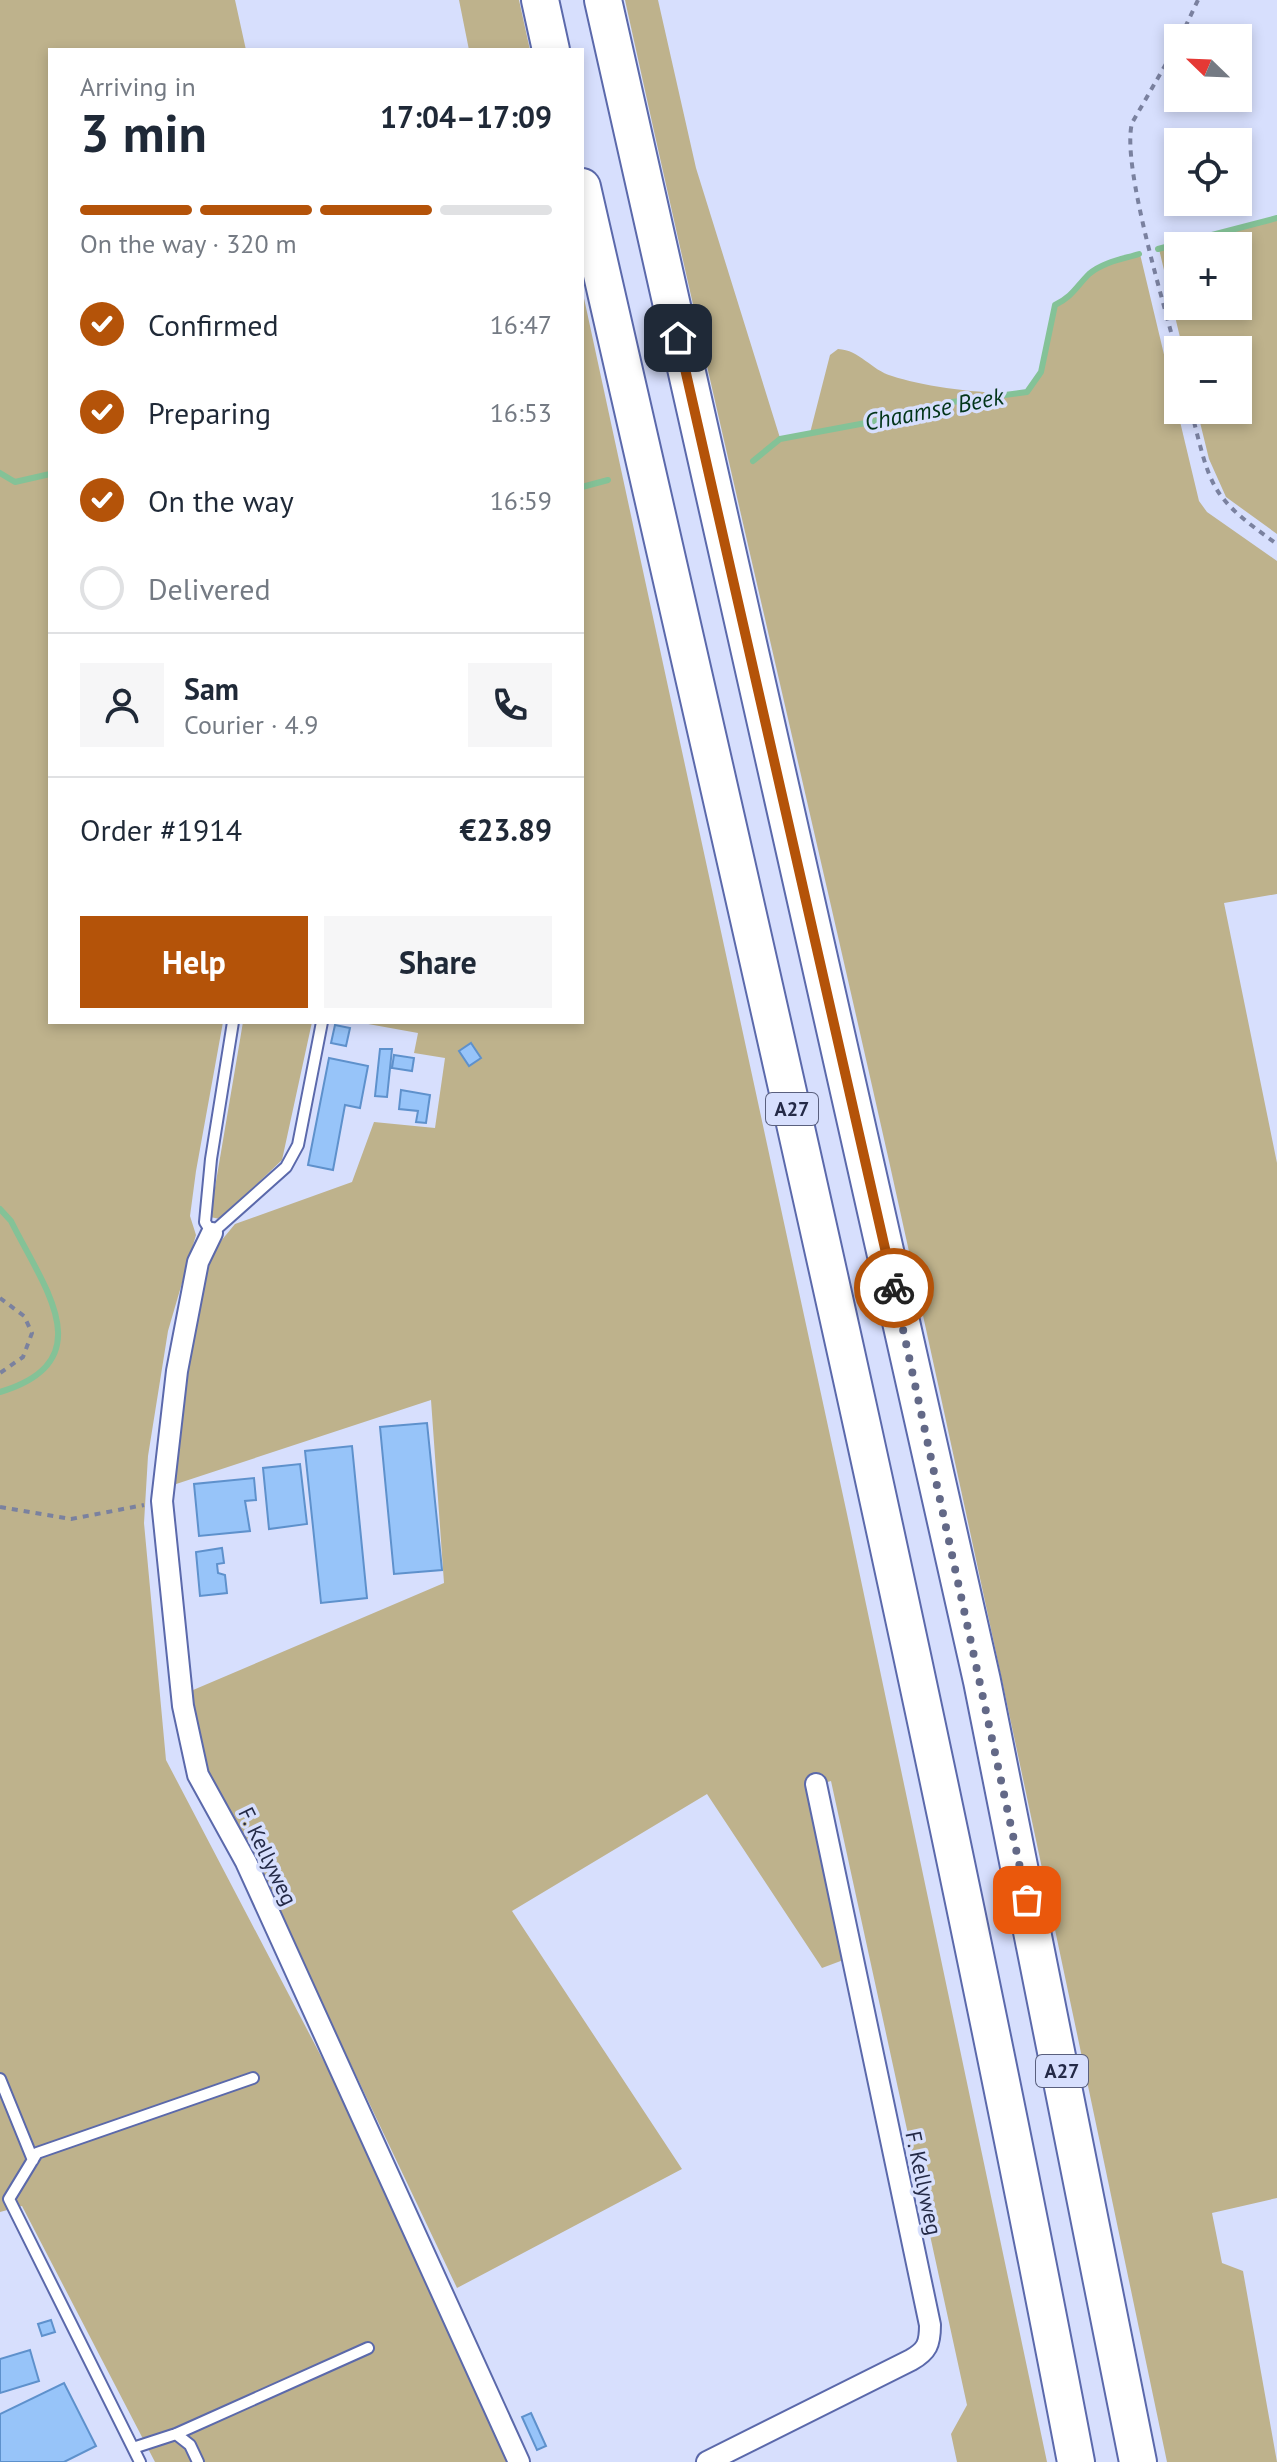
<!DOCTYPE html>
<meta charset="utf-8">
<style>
:root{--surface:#fff;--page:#f6f6f7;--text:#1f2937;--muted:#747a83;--line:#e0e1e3;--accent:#b45309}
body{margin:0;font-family:"PT Sans",sans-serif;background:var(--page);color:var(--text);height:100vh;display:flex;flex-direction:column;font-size:30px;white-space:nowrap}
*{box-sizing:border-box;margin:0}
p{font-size:26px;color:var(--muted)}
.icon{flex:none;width:44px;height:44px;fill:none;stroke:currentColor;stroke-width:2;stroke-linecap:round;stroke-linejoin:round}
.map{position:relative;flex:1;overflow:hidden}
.panel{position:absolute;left:48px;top:48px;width:536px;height:976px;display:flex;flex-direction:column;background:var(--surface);border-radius:0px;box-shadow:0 4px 12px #0003}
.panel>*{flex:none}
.needle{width:52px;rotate:293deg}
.buttons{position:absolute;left:1164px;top:24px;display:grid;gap:16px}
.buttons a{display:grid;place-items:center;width:88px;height:88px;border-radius:0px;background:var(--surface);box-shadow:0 4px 12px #0003;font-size:40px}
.pin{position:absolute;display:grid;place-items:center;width:68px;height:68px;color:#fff;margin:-34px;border-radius:16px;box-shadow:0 4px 12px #0006}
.courier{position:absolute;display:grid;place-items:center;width:80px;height:80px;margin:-40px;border:6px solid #b45309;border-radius:50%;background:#fff;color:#222;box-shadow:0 2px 10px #0007}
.overview em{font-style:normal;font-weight:600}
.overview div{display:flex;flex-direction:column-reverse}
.overview{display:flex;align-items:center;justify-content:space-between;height:136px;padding:0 32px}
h1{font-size:52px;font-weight:600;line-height:60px}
.bar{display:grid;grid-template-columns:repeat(4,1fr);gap:12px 8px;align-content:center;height:96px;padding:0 32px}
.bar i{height:10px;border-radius:6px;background:var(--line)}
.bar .active{background:var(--accent)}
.bar p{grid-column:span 4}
.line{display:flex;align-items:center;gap:20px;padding:0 32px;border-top:2px solid var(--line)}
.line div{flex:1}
.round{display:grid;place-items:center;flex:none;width:84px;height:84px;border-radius:0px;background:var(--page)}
ol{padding:0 32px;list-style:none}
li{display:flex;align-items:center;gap:24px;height:88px}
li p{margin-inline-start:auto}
li .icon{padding:8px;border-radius:50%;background:var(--accent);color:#fff;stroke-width:4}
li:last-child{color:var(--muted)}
li i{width:44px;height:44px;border:4px solid var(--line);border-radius:50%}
.action{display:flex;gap:16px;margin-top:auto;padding:16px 32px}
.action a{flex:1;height:92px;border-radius:0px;background:var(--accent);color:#fff;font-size:32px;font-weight:600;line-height:92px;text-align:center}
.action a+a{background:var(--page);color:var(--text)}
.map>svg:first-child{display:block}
</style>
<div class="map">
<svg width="1277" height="2462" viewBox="0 0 1277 2462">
<rect width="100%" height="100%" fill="#d7dffd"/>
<path fill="#beb28c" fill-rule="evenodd" d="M0,0H235L246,50H50V1022H223L196,1171L190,1216L196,1235L168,1331L148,1456L144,1523L166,1760L344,2100L509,2462H155L22,2206L0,2212Z
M459,0H519L530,50H469Z
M625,0H658L696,168L780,438L810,433L830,355L838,349C860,350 871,370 892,376C924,387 994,396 1027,392L1041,372L1055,305C1073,296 1078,283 1092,272C1106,262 1123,259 1140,254L1199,501L1207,512L1277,561V894L1224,903L1277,1163V2198L1212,2213L1222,2263L1243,2271L1277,2462H1167C1076,2028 985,1594 889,1161C802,774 710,388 625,0Z
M1277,218V534L1226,497L1209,459L1197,410H1238V350H1183L1159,249ZM1178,246H1238V306H1178Z
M582,289L847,1514L1047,2462H957L951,2434L967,2405L831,1781L810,1787L846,1959L822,1968L707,1794L512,1911L682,2169L457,2288L305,1968L193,1768L179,1696L444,1583L431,1400L164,1488L199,1292L211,1253L235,1224L352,1182L374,1122L435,1128L445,1058L414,1053L418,1033L357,1022H582Z
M243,1022H312L282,1160L220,1219L210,1217Z"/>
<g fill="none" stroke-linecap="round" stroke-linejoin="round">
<path stroke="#84c297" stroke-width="6" d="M1158,249L1277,218
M753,461L780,439L930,411L952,402L1027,392L1041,372L1055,305C1073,296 1076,287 1089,274C1103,262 1123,259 1139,254
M0,473L15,482L50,474
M582,487L608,480
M0,1209L11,1221C43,1286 104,1361 0,1392"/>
</g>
<path fill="#97c4f9" stroke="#5e91cc" stroke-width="2" d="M335,1025L350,1028L346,1046L331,1043Z
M471,1043L481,1058L469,1066L459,1051Z
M380,1049H392L387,1097L375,1096Z
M394,1055L414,1058L412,1071L392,1068Z
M329,1058L368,1066L360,1108L345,1105L333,1170L308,1165Z
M401,1090L430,1095L426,1123L416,1122L418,1111L399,1109Z
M427,1423L442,1570L394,1574L380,1427Z
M352,1446L367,1598L321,1603L305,1451Z
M300,1464L307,1524L269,1529L263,1468Z
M254,1478L256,1500L245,1501L250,1531L199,1536L194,1484Z
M222,1548L224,1563L217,1564L218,1573L225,1575L227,1593L200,1596L196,1552Z
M51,2320L55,2332L42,2336L38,2324Z
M30,2350L39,2381L0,2393V2359Z
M64,2383L96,2446L64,2462H0V2414Z
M531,2413L546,2446L537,2450L522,2417Z"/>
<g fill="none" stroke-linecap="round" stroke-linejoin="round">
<defs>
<path id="service" d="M233,1022L211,1159L205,1222L212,1233L286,1167L298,1145L322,1022
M0,2079L33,2160
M176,2434L190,2445L198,2462
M133,2448L176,2434L368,2348
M140,2462L9,2199L37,2153L253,2078"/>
<path id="minor" d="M212,1233L198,1262L177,1371L162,1501L183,1706L198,1775L246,1862L519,2462
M707,2462L911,2360C927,2351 930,2344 930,2325L816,1784"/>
<path id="motorway" d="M540,0L551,50
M603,0L982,1681L1138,2462
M582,187C755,944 931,1700 1076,2462"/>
</defs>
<use href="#service" stroke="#5b69ab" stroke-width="14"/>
<use href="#minor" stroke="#5b69ab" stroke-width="24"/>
<use href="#motorway" stroke="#5b69ab" stroke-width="40"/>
<path stroke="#7a819f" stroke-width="4" stroke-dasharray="6 6" stroke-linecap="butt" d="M1180,38L1198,0
M1178,43L1132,123C1121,166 1166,309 1178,359
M1191,410C1211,488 1209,496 1277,544
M0,1298L24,1316L32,1333L23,1357L0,1373
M0,1507L71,1519L144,1505"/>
<use href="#service" stroke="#fff" stroke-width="10"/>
<use href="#minor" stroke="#fff" stroke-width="20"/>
<use href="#motorway" stroke="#fff" stroke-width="36"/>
</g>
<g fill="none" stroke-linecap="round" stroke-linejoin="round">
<path stroke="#636987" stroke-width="8" stroke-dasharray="0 14.4" d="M894,1288L1027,1900"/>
<path stroke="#b45309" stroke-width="10" d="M678,338L894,1288"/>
</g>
<g text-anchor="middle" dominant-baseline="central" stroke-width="7" stroke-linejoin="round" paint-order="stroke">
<g fill="#d7dffd" stroke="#5a607e" stroke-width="2">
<rect x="766" y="1093" width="52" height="32" rx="6"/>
<rect x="1036" y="2055" width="52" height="32" rx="6"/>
</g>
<g font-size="20" font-weight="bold" fill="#242a47">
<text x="792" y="1109">A27</text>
<text x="1062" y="2071">A27</text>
</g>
<g font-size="22" fill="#242a47" stroke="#d7dffd">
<text transform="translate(268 1856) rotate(64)">F. Kellyweg</text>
<text transform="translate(924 2183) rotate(78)">F. Kellyweg</text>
</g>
<g font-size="24" font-style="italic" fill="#023519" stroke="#d7dffd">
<text transform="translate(934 409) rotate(-11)">Chaamse Beek</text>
</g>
</g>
</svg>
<div class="buttons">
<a><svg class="needle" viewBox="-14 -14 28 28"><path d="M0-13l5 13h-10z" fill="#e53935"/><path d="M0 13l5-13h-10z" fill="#747a83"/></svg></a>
<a><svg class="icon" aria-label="locate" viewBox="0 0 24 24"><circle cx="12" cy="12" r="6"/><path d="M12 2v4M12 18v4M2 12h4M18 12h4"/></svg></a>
<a>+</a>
<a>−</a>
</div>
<div class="pin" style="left:1027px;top:1900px;background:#ea580c"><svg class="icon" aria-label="bag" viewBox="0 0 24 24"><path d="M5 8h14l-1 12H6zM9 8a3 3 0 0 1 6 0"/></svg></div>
<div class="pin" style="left:678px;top:338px;background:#1f2937"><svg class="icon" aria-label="home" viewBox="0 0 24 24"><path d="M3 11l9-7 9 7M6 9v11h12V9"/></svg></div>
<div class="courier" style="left:894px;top:1288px"><svg class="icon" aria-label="bike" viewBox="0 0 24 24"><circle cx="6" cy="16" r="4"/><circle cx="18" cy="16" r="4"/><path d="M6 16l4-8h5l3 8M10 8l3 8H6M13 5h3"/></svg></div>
<section class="panel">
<div class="overview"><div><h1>3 min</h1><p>Arriving in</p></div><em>17:04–17:09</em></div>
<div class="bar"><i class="active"></i><i class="active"></i><i class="active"></i><i></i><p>On the way · 320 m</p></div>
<ol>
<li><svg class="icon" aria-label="check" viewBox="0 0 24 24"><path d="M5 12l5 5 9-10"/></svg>Confirmed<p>16:47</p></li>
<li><svg class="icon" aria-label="check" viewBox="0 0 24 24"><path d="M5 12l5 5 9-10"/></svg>Preparing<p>16:53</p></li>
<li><svg class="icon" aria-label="check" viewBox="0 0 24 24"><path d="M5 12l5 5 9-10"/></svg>On the way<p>16:59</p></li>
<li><i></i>Delivered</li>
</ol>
<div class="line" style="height:144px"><a class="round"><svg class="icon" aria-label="person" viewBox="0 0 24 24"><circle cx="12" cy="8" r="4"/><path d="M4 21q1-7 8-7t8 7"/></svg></a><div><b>Sam</b><p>Courier · 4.9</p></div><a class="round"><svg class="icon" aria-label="phone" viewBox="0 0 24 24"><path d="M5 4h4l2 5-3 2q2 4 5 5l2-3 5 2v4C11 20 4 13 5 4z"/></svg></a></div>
<div class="line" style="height:104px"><div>Order #1914</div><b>€23.89</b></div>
<div class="action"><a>Help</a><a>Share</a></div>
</section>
</div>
